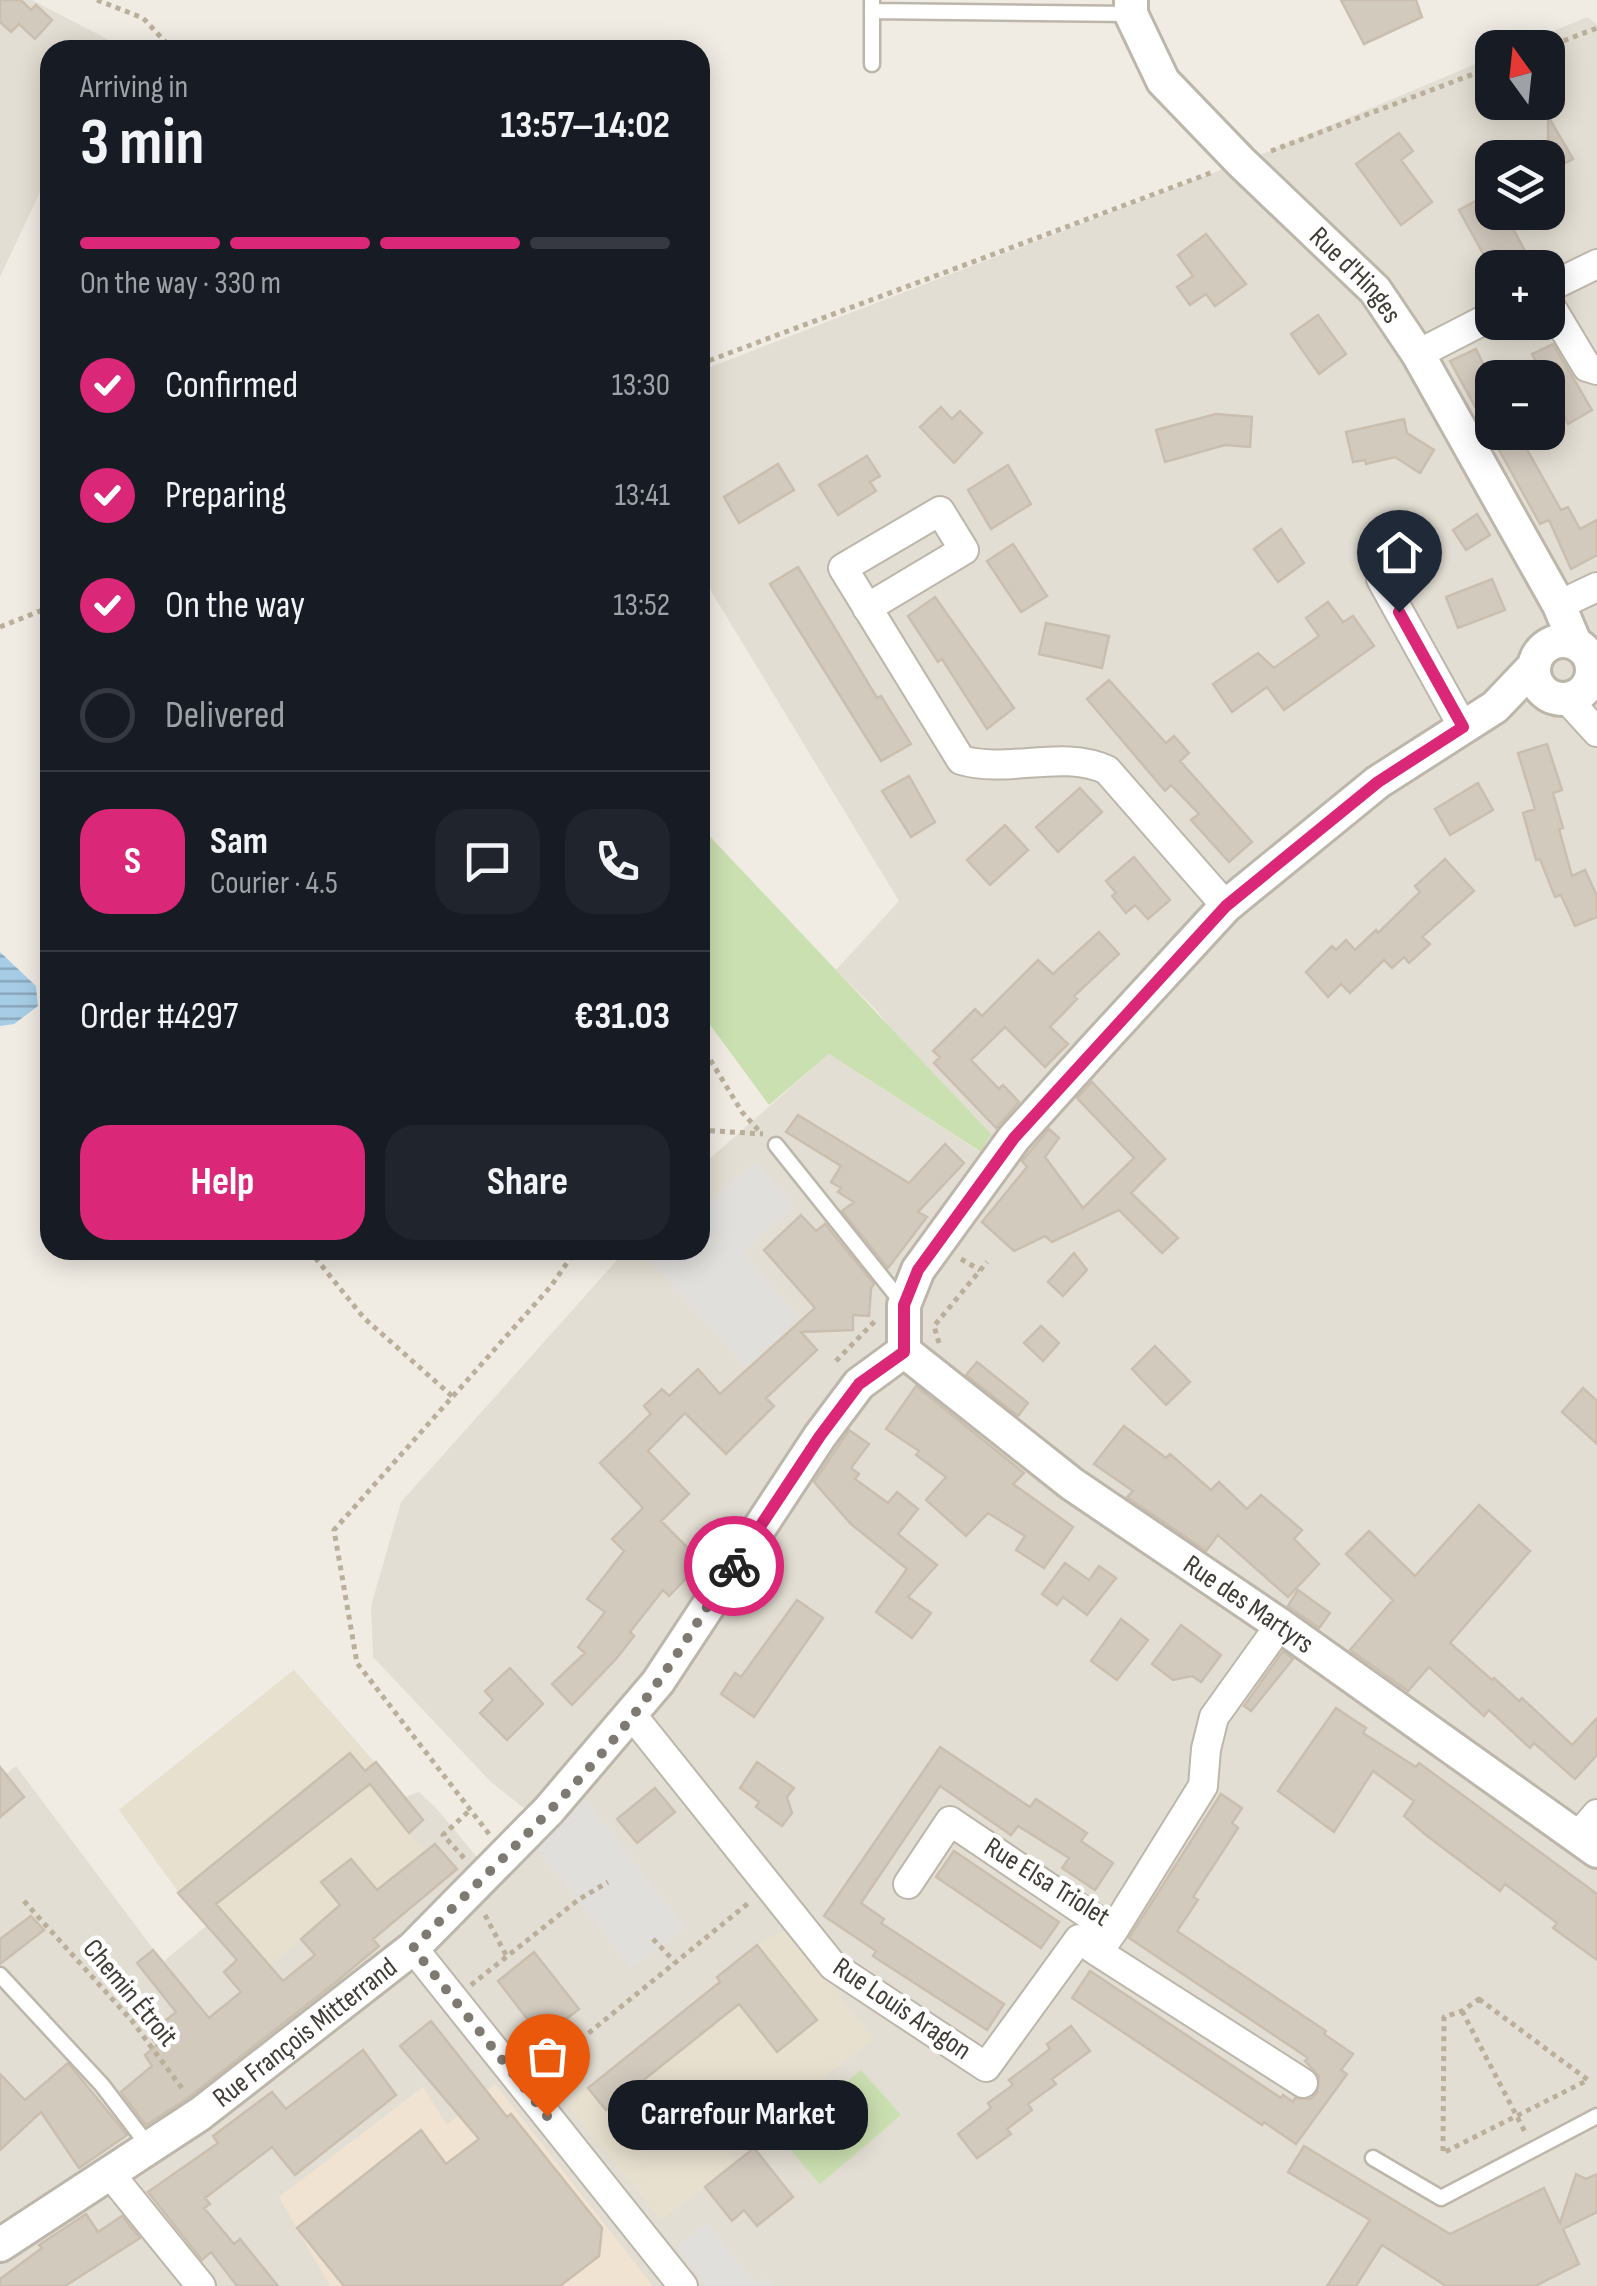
<!DOCTYPE html>
<meta charset="utf-8">
<style>
:root{--surface:#171b24;--page:#20242c;--text:#f1f3f6;--muted:#9ea1a6;--line:#363941;--accent:#db2777}
body{margin:0;font-family:"Sofia Sans Condensed",sans-serif;background:var(--page);color:var(--text);height:100vh;display:flex;flex-direction:column;font-size:38px;white-space:nowrap}
*{box-sizing:border-box;margin:0}
p{font-size:32px;color:var(--muted)}
.icon{flex:none;width:55px;height:55px;fill:none;stroke:currentColor;stroke-width:2;stroke-linecap:round;stroke-linejoin:round}
.map{position:relative;flex:1;overflow:hidden}
.sheet{position:absolute;left:40px;top:40px;width:670px;height:1220px;display:flex;flex-direction:column;background:var(--surface);border-radius:30px;box-shadow:0 5px 25px #0003}
.sheet>*{flex:none}
.needle{width:65px;rotate:345deg}
.tools{position:absolute;left:1475px;top:30px;display:grid;gap:20px}
.tools a{display:grid;place-items:center;width:90px;height:90px;border-radius:20px;background:var(--surface);box-shadow:0 5px 25px #0003;font-size:50px}
.pin{position:absolute;display:grid;place-items:center;width:85px;height:85px;color:#fff;margin:-102px -42px;border-radius:50% 50% 50% 0;rotate:-45deg;box-shadow:0 0 10px #0007}
.pin .icon{rotate:45deg}
.courier{position:absolute;display:grid;place-items:center;width:100px;height:100px;margin:-50px;border:8px solid #db2777;border-radius:50%;background:#fff;color:#222;box-shadow:0 2px 12px #0007}
.bubble{position:absolute;height:70px;border-radius:30px;background:var(--surface);box-shadow:0 5px 25px #0003;font-size:32px;font-weight:700;line-height:70px;text-align:center}
.headline em{font-style:normal;font-weight:700}
.headline div{display:flex;flex-direction:column-reverse}
.headline{display:flex;align-items:center;justify-content:space-between;height:170px;padding:0 40px}
h1{font-size:65px;font-weight:700;line-height:75px}
.bar{display:grid;grid-template-columns:repeat(4,1fr);gap:15px 10px;align-content:center;height:120px;padding:0 40px}
.bar i{height:12px;border-radius:8px;background:var(--line)}
.bar .current{background:var(--accent)}
.bar p{grid-column:span 4}
.line{display:flex;align-items:center;gap:25px;padding:0 40px;border-top:2px solid var(--line)}
.line div{flex:1}
.round{display:grid;place-items:center;flex:none;width:105px;height:105px;border-radius:30px;background:var(--page)}
ol{padding:0 40px;list-style:none}
li{display:flex;align-items:center;gap:30px;height:110px}
li p{margin-inline-start:auto}
li .icon{padding:10px;border-radius:50%;background:var(--accent);color:#fff;stroke-width:4}
li:last-child{color:var(--muted)}
li i{width:55px;height:55px;border:5px solid var(--line);border-radius:50%}
.cta{display:flex;gap:20px;margin-top:auto;padding:20px 40px}
.cta a{flex:1;height:115px;border-radius:30px;background:var(--accent);color:#fff;font-size:40px;font-weight:700;line-height:115px;text-align:center}
.cta a+a{background:var(--page);color:var(--text)}
.map>svg:first-child{display:block}
</style>
<div class="map">
<svg width="1597" height="2286" viewBox="0 0 1597 2286">
<defs>
<pattern id="water-rules" width="6" height="5" patternUnits="userSpaceOnUse" patternTransform="scale(2.5)"><rect width="6" height="5" fill="#a7cde6"/><path d="M0 2.5h6" fill="none" stroke="#8aa8bb"/></pattern>
</defs>
<rect width="100%" height="100%" fill="#f0ece4"/>
<path fill="#e3ded3" fill-rule="evenodd" d="M0,0H32L111,41L107,50H50V171L0,277Z
M1587,17L1597,24V2286H0V1779L16,1766L163,1962L207,1925L119,1810L294,1670L405,1797L419,1792L437,1809L481,1862L530,1813L491,1782L373,1657L371,1606L401,1502L626,1250H700V1167L829,1054L980,1152L878,1012L836,970L899,901L700,573V371L1267,152L1492,57V102H1548V48L1515,47ZM1492,158H1548V212H1492ZM1492,268H1548V322H1492ZM1492,378H1548V432H1492Z"/>
<path fill="#f0e3d1" d="M495,2084L653,2286H330L279,2197L423,2087L447,2125Z"/>
<path fill="#e7e0cf" d="M294,1670L423,1820L409,1834L426,1851L348,1914L301,1939L253,1979L179,1893L119,1810Z
M788,1929L873,2039L728,2153L735,2163L661,2220L566,2103L720,1983L717,1977L757,1945Z"/>
<path fill="#cbe0b1" d="M700,826L991,1134L981,1152L829,1054L769,1105L700,1011Z
M861,2070L901,2115L820,2184L781,2139Z"/>
<path fill="#e1dfdc" d="M755,1161L794,1205L744,1253L800,1318L746,1366L647,1259L656,1250H700V1211Z
M586,1800L686,1928L631,1968L536,1848Z
M707,2223L757,2285L767,2277L774,2286H707L676,2247Z"/>
<path fill="url(#water-rules)" d="M0,952L36,986L38,1006L14,1024L0,1026Z"/>
<path fill="#d3cabe" stroke="#cabfaf" stroke-width="2.5" d="M0,0H21L31,10L36,5L52,20L35,39L19,24L11,32L0,22Z
M1341,0H1416L1422,17L1364,44Z
M1548,116L1573,159L1548,172Z
M1399,133L1413,151L1401,160L1432,202L1401,225L1356,164Z
M1492,192V212H1504L1530,260L1515,268H1491L1459,210Z
M1206,234L1246,284L1215,306L1206,294L1190,305L1177,287L1193,276L1178,255Z
M1318,315L1346,354L1319,374L1291,334Z
M1553,344L1592,410L1568,424L1548,378H1544L1532,354Z
M1476,349L1492,382V432H1517L1561,510L1568,507L1580,529L1597,520V555L1571,569L1549,520L1540,524L1450,361Z
M941,407L952,419L960,411L982,433L954,463L920,427Z
M1216,414L1252,417L1250,447L1225,445L1165,462L1156,430Z
M1404,419L1407,433L1434,450L1420,473L1395,457L1366,464L1365,460L1353,462L1346,432Z
M867,456L880,476L870,482L876,491L838,515L819,485Z
M778,464L794,490L739,523L724,497Z
M1008,465L1031,504L991,529L968,490Z
M1477,514L1490,535L1466,550L1453,530Z
M1281,529L1304,563L1278,582L1254,549Z
M1013,544L1047,596L1021,612L987,561Z
M798,567L877,698L881,696L911,744L881,761L770,584Z
M1492,579L1505,610L1458,628L1446,597Z
M935,597L1014,708L987,729L942,659L938,662L908,616Z
M1328,602L1343,622L1353,616L1374,646L1284,710L1267,687L1232,712L1213,684L1258,653L1274,668L1319,636L1306,618Z
M1046,623L1109,636L1102,668L1039,654Z
M1109,680L1166,743L1174,736L1189,753L1180,761L1252,842L1229,862L1191,820L1199,814L1171,785L1165,791L1087,699Z
M1547,744L1562,790L1553,793L1563,828L1559,829L1572,876L1585,870L1597,896V917L1575,926L1561,895L1555,897L1540,859L1536,860L1523,813L1535,809L1518,753Z
M909,776L935,822L911,837L882,791Z
M1478,783L1493,810L1450,835L1435,809Z
M1080,788L1102,812L1058,852L1036,827Z
M1005,825L1028,850L990,885L967,860Z
M1134,857L1170,900L1148,919L1135,905L1126,913L1112,896L1116,893L1106,881Z
M1445,859L1474,891L1422,937L1430,944L1409,963L1404,957L1392,968L1384,960L1350,993L1341,984L1328,997L1306,972L1332,946L1336,950L1346,940L1355,950L1376,930L1378,933L1420,892L1415,886Z
M1099,932L1119,954L1074,996L1077,999L1050,1027L1068,1044L1045,1067L1005,1027L971,1060L999,1089L1003,1085L1019,1102L996,1128L934,1063L940,1057L933,1051L975,1009L982,1016L1038,960L1053,974Z
M1092,1082L1165,1159L1131,1193L1178,1238L1162,1253L1119,1210L1052,1242L1045,1236L1014,1251L982,1222L1027,1167L1022,1161L1049,1129L1059,1138L1045,1157L1083,1208L1134,1158L1077,1098Z
M798,1115L909,1183L945,1144L964,1163L918,1212L927,1217L888,1268L842,1211L854,1202L838,1192L841,1188L831,1182L841,1166L786,1132Z
M801,1215L816,1231L825,1224L874,1284L871,1288L869,1316L853,1315V1330L801,1332L817,1350L766,1398L774,1406L726,1454L685,1413L648,1451L689,1494L661,1521L702,1562L669,1596L663,1590L630,1632L634,1636L616,1659L572,1705L552,1684L585,1653L578,1647L605,1612L587,1599L624,1551L612,1539L643,1508L600,1463L651,1414L644,1406L662,1389L669,1396L698,1369L720,1394L815,1308L764,1250Z
M1074,1253L1087,1270L1063,1296L1048,1282Z
M1041,1326L1059,1343L1043,1361L1024,1343Z
M1155,1346L1190,1382L1166,1405L1132,1369Z
M977,1362L1028,1403L1018,1416L966,1375Z
M916,1386L1024,1473L1013,1484L1073,1527L1044,1568L1016,1550L1025,1536L988,1513L966,1536L926,1500L946,1477L916,1455L919,1451L886,1429Z
M1583,1388L1597,1401V1444L1562,1412Z
M1124,1426L1166,1458L1170,1454L1211,1490L1219,1482L1247,1509L1261,1495L1302,1530L1294,1539L1319,1564L1288,1597L1218,1535L1206,1551L1127,1497L1133,1491L1094,1464Z
M849,1430L869,1444L851,1468L859,1474L855,1479L888,1503L897,1492L918,1509L898,1534L937,1565L908,1597L931,1613L912,1638L876,1612L907,1569L851,1524L814,1482Z
M1479,1505L1530,1551L1450,1643L1492,1680L1494,1678L1519,1701L1522,1698L1572,1745L1597,1718V1755L1575,1779L1534,1743L1530,1748L1489,1710L1484,1716L1429,1667L1408,1691L1350,1650L1393,1600L1346,1554L1369,1531L1415,1576Z
M1065,1563L1089,1580L1099,1566L1116,1578L1087,1615L1063,1597L1057,1605L1042,1594Z
M1298,1590L1330,1613L1319,1628L1288,1606Z
M797,1600L823,1618L754,1717L721,1694L735,1673L741,1677Z
M1121,1619L1148,1640L1117,1680L1091,1661Z
M1181,1625L1221,1655L1201,1682L1192,1676L1173,1680L1152,1664Z
M1283,1651L1293,1659L1251,1711L1244,1706Z
M510,1668L543,1704L507,1740L480,1713L493,1700L485,1691Z
M1336,1708L1366,1728L1363,1733L1416,1767L1419,1763L1597,1894V1960L1553,1928L1557,1923L1505,1884L1500,1891L1426,1835L1404,1816L1414,1801L1373,1771L1334,1832L1278,1791Z
M940,1747L1030,1807L1036,1799L1087,1833L1081,1841L1113,1863L1095,1890L1062,1868L1069,1858L1018,1826L1011,1835L940,1786L861,1903L884,1919L881,1923L1004,2004L987,2030L873,1956L876,1951L824,1916Z
M350,1753L365,1771L376,1762L423,1820L409,1833L370,1784L216,1904L283,1981L315,1955L301,1939L340,1905L321,1882L351,1859L377,1890L435,1844L457,1869L373,1939L379,1946L336,1982L188,2098L146,2125L121,2092L152,2066L145,2055L157,2045L149,2034L176,2012L137,1963L153,1950L209,2018L241,1992L224,1972L237,1960L178,1893Z
M757,1762L794,1788L787,1797L792,1813L782,1826L756,1807L759,1802L740,1788Z
M0,1767L24,1797L0,1817Z
M655,1788L675,1812L637,1843L617,1819Z
M1221,1794L1242,1808L1232,1823L1238,1828L1193,1897L1198,1900L1177,1931L1326,2031L1324,2034L1353,2054L1341,2070L1347,2074L1296,2144L1264,2122L1262,2125L1072,1998L1090,1971L1281,2098L1283,2095L1293,2102L1295,2098L1310,2099L1317,2093L1319,2076L1305,2061L1308,2058L1129,1938Z
M954,1851L1059,1922L1041,1948L936,1877Z
M31,1916L44,1930L0,1964V1939Z
M757,1945L817,2020L777,2052L739,2004L606,2110L588,2088L720,1982L717,1977Z
M534,1952L579,2009L542,2038L498,1981Z
M431,2021L507,2117L511,2114L602,2228L599,2256L560,2286H344L297,2228L421,2130L446,2164L479,2139L400,2046Z
M1071,2026L1090,2051L1052,2079L1056,2084L1028,2104L1032,2110L1007,2129L1011,2134L977,2158L958,2134L991,2108L988,2103L1013,2085L1009,2080L1050,2049L1047,2044Z
M363,2050L396,2095L295,2175L272,2147L205,2198L210,2204L204,2208L234,2244L240,2239L278,2286H237L211,2252L202,2260L148,2192L218,2143L213,2136L272,2092L286,2109Z
M68,2063L127,2135L79,2168L41,2112L0,2150V2074L25,2100Z
M1304,2146L1450,2234L1544,2188L1560,2223L1576,2174L1586,2179L1597,2174V2212L1563,2229L1579,2264L1535,2286H1446L1382,2245L1356,2286H1327L1370,2220L1288,2172Z
M754,2148L793,2197L757,2226L744,2210L732,2221L705,2187Z
M86,2214L98,2232L122,2216L140,2238L65,2286H0V2279L42,2248L39,2245Z"/>
<g fill="none" stroke-linecap="round" stroke-linejoin="round">
<defs>
<path id="service" d="M872,11L1130,14
M872,64V0
M776,1145L904,1305
M0,1975L102,2085L150,2148
M1373,2158L1441,2198L1597,2116"/>
<path id="minor" d="M1548,288L1597,264
M1548,302L1587,367L1597,370
M1418,354L1492,316
M1381,579L1463,727
M1559,605L1597,587
M867,608L964,550L940,511L843,568L961,760C1008,774 1062,749 1107,770L1226,906
M1590,657L1597,661
M1590,683H1597
M1567,699L1597,732
M632,1715L833,1966L986,2067L1079,1939L1098,1952L1113,1931
M1577,1837L1597,1814
M908,1884L950,1821L1113,1931L1203,1786L1206,1749L1214,1717L1280,1625
M413,1948L683,2286
M1098,1952L1303,2083
M111,2175L201,2286"/>
<g id="tertiary">
<path id="s1" d="M1131,0V14L1163,81L1241,162L1375,290L1418,354L1559,605L1575,643"/>
<circle cx="1563" cy="670" r="29"/>
<path d="M904,1351V1305L918,1270L1014,1138L1096,1047L1226,906L1378,782L1495,707L1534,666"/>
<path id="s2" d="M904,1351L1072,1484L1280,1625L1597,1851"/>
<path id="s3" d="M0,2245L200,2114L413,1948L549,1810L658,1682L820,1436L859,1384L904,1351"/>
</g>
</defs>
<use href="#service" stroke="#bdb6ab" stroke-width="19"/>
<use href="#minor" stroke="#bdb6ab" stroke-width="32"/>
<use href="#tertiary" stroke="#bdb6ab" stroke-width="38"/>
<path stroke="#baaf9b" stroke-width="5" stroke-dasharray="5 5" stroke-linecap="butt" d="M97,0L143,18L173,50
M1545,48L1597,28
M1271,151L1492,67
M700,364L1213,172
M0,627L50,607
M700,1043L742,1112L761,1133
M700,1130L763,1134
M309,1250L364,1318L453,1397
M961,1259L980,1270
M939,1343L934,1326L987,1262
M836,1361L877,1319
M489,1834L357,1663L334,1530L551,1286L576,1250
M464,1858L443,1835L470,1810
M24,1901L132,2021L184,2091
M485,1915L507,1957
M653,1939L675,1962
M471,1985L578,1900L608,1882
M1479,1999L1588,2080L1443,2153L1444,2017L1462,2011Z
M1462,2011L1525,2132
M542,2071L751,1901"/>
<use href="#service" stroke="#fff" stroke-width="14"/>
<use href="#minor" stroke="#fff" stroke-width="28"/>
<use href="#tertiary" stroke="#fff" stroke-width="32"/>
</g>
<g fill="none" stroke-linecap="round" stroke-linejoin="round">
<path stroke="#7e7a72" stroke-width="10" stroke-dasharray="0 18" d="M547,2116L413,1948C497,1862 589,1780 658,1682C685,1644 708,1604 734,1566"/>
<path stroke="#db2777" stroke-width="12" d="M734,1566L820,1436L859,1384L904,1352V1305L918,1270L1014,1138L1226,906L1378,782L1463,727L1399,612"/>
</g>
<g text-anchor="middle" dominant-baseline="central" stroke-width="9" stroke-linejoin="round" paint-order="stroke">
<g font-size="28" fill="#413c35" stroke="#fff">
<text stroke="none"><textPath href="#s1" startOffset="362">Rue d'Hinges</textPath></text>
<text stroke="none"><textPath href="#s2" startOffset="428">Rue des Martyrs</textPath></text>
<text transform="translate(1047 1882) rotate(32)">Rue Elsa Triolet</text>
<text transform="translate(130 1993) rotate(50)">Chemin Étroit</text>
<text transform="translate(902 2009) rotate(34)">Rue Louis Aragon</text>
<text stroke="none"><textPath href="#s3" startOffset="372">Rue François Mitterrand</textPath></text>
</g>
</g>
</svg>
<div class="tools">
<a><svg class="needle" viewBox="-14 -14 28 28"><path d="M0-13l5 13h-10z" fill="#e53935"/><path d="M0 13l5-13h-10z" fill="#9ea1a6"/></svg></a>
<a><svg class="icon" aria-label="layers" viewBox="0 0 24 24"><path d="M12 4l9 5-9 5-9-5zM3 14l9 5 9-5"/></svg></a>
<a>+</a>
<a>−</a>
</div>
<div class="pin" style="left:547px;top:2116px;background:#ea580c"><svg class="icon" aria-label="bag" viewBox="0 0 24 24"><path d="M5 8h14l-1 12H6zM9 8a3 3 0 0 1 6 0"/></svg></div>
<div class="pin" style="left:1399px;top:612px;background:#1f2937"><svg class="icon" aria-label="home" viewBox="0 0 24 24"><path d="M3 11l9-7 9 7M6 9v11h12V9"/></svg></div>
<div class="courier" style="left:734px;top:1566px"><svg class="icon" aria-label="bike" viewBox="0 0 24 24"><circle cx="6" cy="16" r="4"/><circle cx="18" cy="16" r="4"/><path d="M6 16l4-8h5l3 8M10 8l3 8H6M13 5h3"/></svg></div>
<div class="bubble" style="left:608px;top:2080px;width:260px">Carrefour Market</div>
<section class="sheet">
<div class="headline"><div><h1>3 min</h1><p>Arriving in</p></div><em>13:57–14:02</em></div>
<div class="bar"><i class="current"></i><i class="current"></i><i class="current"></i><i></i><p>On the way · 330 m</p></div>
<ol>
<li><svg class="icon" aria-label="check" viewBox="0 0 24 24"><path d="M5 12l5 5 9-10"/></svg>Confirmed<p>13:30</p></li>
<li><svg class="icon" aria-label="check" viewBox="0 0 24 24"><path d="M5 12l5 5 9-10"/></svg>Preparing<p>13:41</p></li>
<li><svg class="icon" aria-label="check" viewBox="0 0 24 24"><path d="M5 12l5 5 9-10"/></svg>On the way<p>13:52</p></li>
<li><i></i>Delivered</li>
</ol>
<div class="line" style="height:180px"><b class="round" style="background:var(--accent);color:#fff">S</b><div><b>Sam</b><p>Courier · 4.5</p></div><a class="round"><svg class="icon" aria-label="chat" viewBox="0 0 24 24"><path d="M4 5h16v11H9l-5 4z"/></svg></a><a class="round"><svg class="icon" aria-label="phone" viewBox="0 0 24 24"><path d="M5 4h4l2 5-3 2q2 4 5 5l2-3 5 2v4C11 20 4 13 5 4z"/></svg></a></div>
<div class="line" style="height:130px"><div>Order #4297</div><b>€31.03</b></div>
<div class="cta"><a>Help</a><a>Share</a></div>
</section>
</div>
